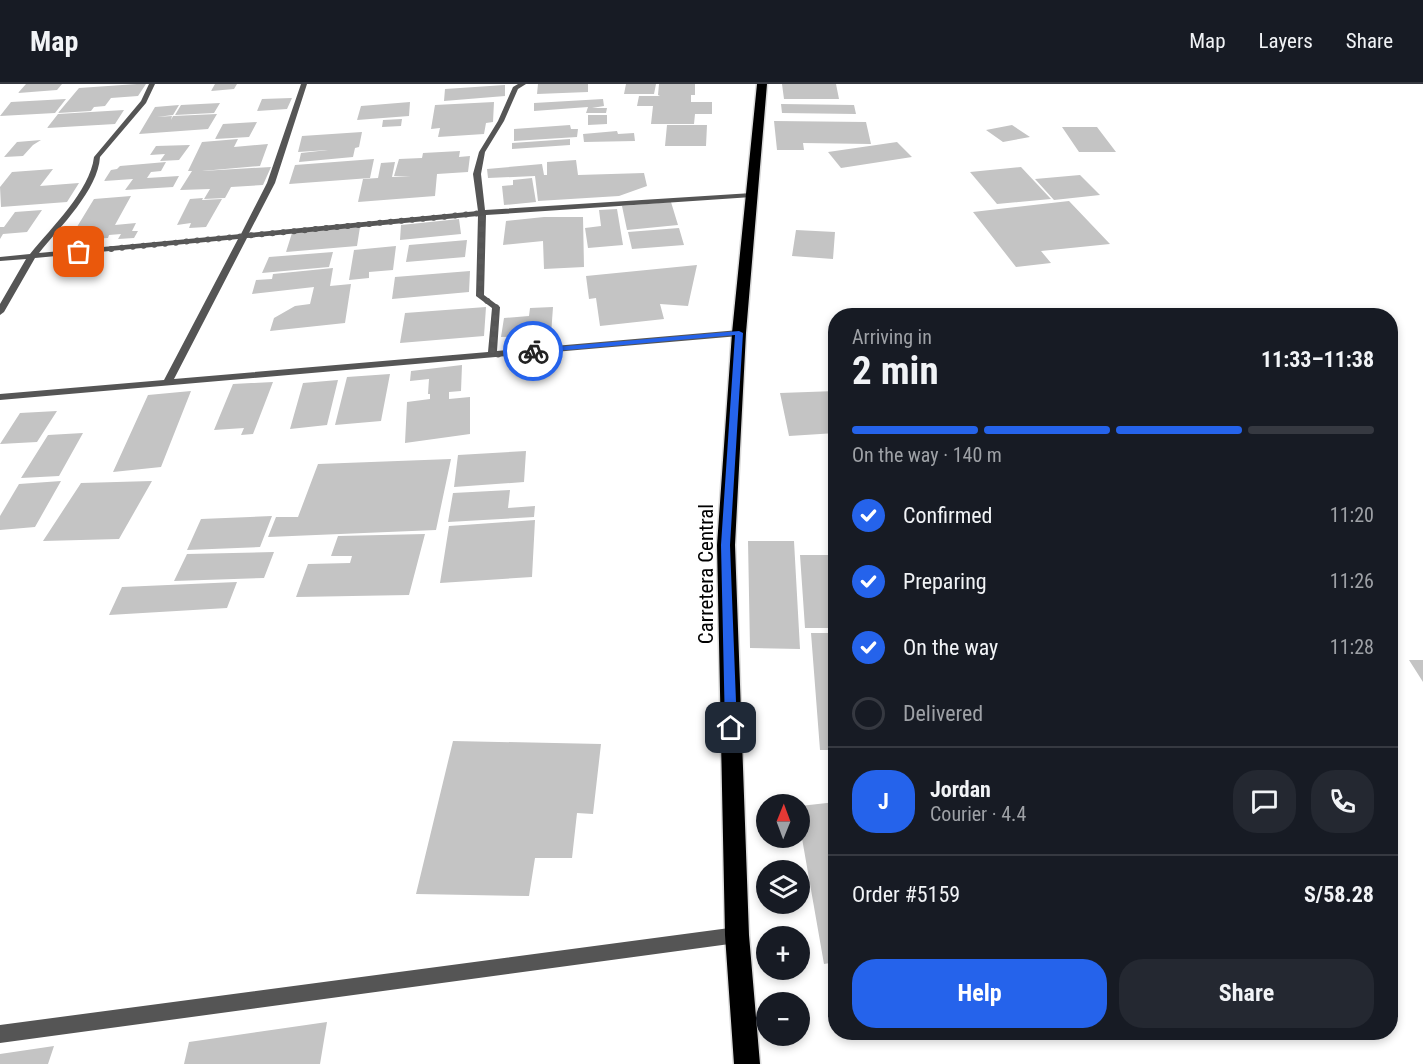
<!DOCTYPE html>
<meta charset="utf-8">
<style>
:root{--surface:#171b24;--page:#242831;--text:#f1f3f6;--muted:#9ea1a6;--line:#363941;--accent:#2563eb}
body{margin:0;font-family:"Roboto Condensed",sans-serif;background:var(--page);color:var(--text);height:100vh;display:flex;flex-direction:column;font-size:22px;white-space:nowrap}
*{box-sizing:border-box;margin:0}
p{font-size:20px;color:var(--muted)}
.icon{flex:none;width:33px;height:33px;fill:none;stroke:currentColor;stroke-width:2;stroke-linecap:round;stroke-linejoin:round}
.map{position:relative;flex:1;overflow:hidden}
.sheet{position:absolute;left:828px;top:224px;width:570px;height:732px;display:flex;flex-direction:column;background:var(--surface);border-radius:24px;box-shadow:0 3px 9px #0003}
.sheet>*{flex:none}
.needle{width:39px;rotate:1deg}
.tools{position:absolute;left:756px;top:710px;display:grid;gap:12px}
.tools a{display:grid;place-items:center;width:54px;height:54px;border-radius:50%;background:var(--surface);box-shadow:0 3px 9px #0003;font-size:30px}
.pin{position:absolute;display:grid;place-items:center;width:51px;height:51px;color:#fff;margin:-26px;border-radius:12px;box-shadow:0 3px 9px #0006}
.courier{position:absolute;display:grid;place-items:center;width:60px;height:60px;margin:-30px;border:4px solid #2563eb;border-radius:50%;background:#fff;color:#222;box-shadow:0 2px 8px #0007}
.headline em{font-style:normal;font-weight:700}
.headline div{display:flex;flex-direction:column-reverse}
.headline{display:flex;align-items:center;justify-content:space-between;height:102px;padding:0 24px}
h1{font-size:39px;font-weight:700;line-height:45px}
.bar{display:grid;grid-template-columns:repeat(4,1fr);gap:9px 6px;align-content:center;height:72px;padding:0 24px}
.bar i{height:8px;border-radius:4px;background:var(--line)}
.bar .on{background:var(--accent)}
.bar p{grid-column:span 4}
.line{display:flex;align-items:center;gap:15px;padding:0 24px;border-top:2px solid var(--line)}
.line div{flex:1}
.round{display:grid;place-items:center;flex:none;width:63px;height:63px;border-radius:24px;background:var(--page)}
ol{padding:0 24px;list-style:none}
li{display:flex;align-items:center;gap:18px;height:66px}
li p{margin-inline-start:auto}
li .icon{padding:6px;border-radius:50%;background:var(--accent);color:#fff;stroke-width:4}
li:last-child{color:var(--muted)}
li i{width:33px;height:33px;border:3px solid var(--line);border-radius:50%}
.button{display:flex;gap:12px;margin-top:auto;padding:12px 24px}
.button a{flex:1;height:69px;border-radius:24px;background:var(--accent);color:#fff;font-size:24px;font-weight:700;line-height:69px;text-align:center}
.button a+a{background:var(--page);color:var(--text)}
header{display:flex;align-items:center;gap:36px;box-sizing:border-box;height:84px;padding:0 30px;background:var(--surface);border-bottom:2px solid var(--line)}
header strong{font-size:28px}
nav{display:flex;gap:33px;margin-inline-start:auto;font-size:21px}
.map>svg:first-child{display:block}
</style>
<header>
<strong>Map</strong>
<nav><a>Map</a><a>Layers</a><a>Share</a></nav>
</header>
<div class="map">
<svg width="1423" height="980" viewBox="0 0 1423 980">
<rect width="100%" height="100%" fill="#fff"/>
<path fill="#c4c4c4" d="M26,0H62L57,6L18,9Z
M137,0H146L138,12L111,14L105,22L94,23L91,27L58,29L79,4Z
M215,0H237L234,5L211,7Z
M538,0H588V8L537,10Z
M626,0H656L654,10H624Z
M659,0H695V11H691V18H712V30H695L694,40H651L653,22H637L639,12H660L658,11Z
M782,0H836L839,15H784Z
M505,1V12L444,17L445,5Z
M292,14L287,25L257,27L262,15Z
M66,15L55,29L0,32L11,18Z
M603,15L604,22L592,24H607L606,29H586L588,23L534,27V19Z
M410,18L409,32L357,36L361,22Z
M494,18L493,38L486,39L484,50L438,53L440,44L431,45L435,21Z
M220,19L214,29L175,31L181,21Z
M781,20L854,21L856,30L782,29Z
M179,21L173,31L157,33L172,32L171,36L173,32L217,30L208,45L139,50L155,23Z
M124,26L115,40L47,44L58,30Z
M588,31H607V40L588,41Z
M402,35L401,42L382,43L383,36Z
M774,37L866,38L871,60L803,59L804,66H777Z
M257,38L249,53L215,55L223,40Z
M570,41L571,45H578L577,53L514,57V45Z
M667,41H707L706,62H665Z
M1012,41L1030,53L1003,58L986,46Z
M1062,43H1097L1116,68H1079Z
M617,47L618,50L634,49L635,57L584,58L583,50Z
M362,48L359,63L355,64L353,73L299,78L301,69L328,66L298,68L302,52Z
M238,55L234,63L268,60L260,82L202,87L271,83L263,101L231,103L225,114L204,115L210,105L180,106L192,87H188L202,58Z
M570,55V61L512,65V59Z
M41,56L33,61L23,72L4,73L17,58Z
M897,58L912,73L841,84L828,68Z
M190,61L179,76L160,77L165,70L150,71L156,62Z
M460,67L459,73L470,72L468,88L437,90L435,112L358,118L363,95L378,94L381,79L395,78L392,93L411,92H394L399,75L422,74L423,69Z
M374,75L370,94L289,100L295,81Z
M576,76L578,91L644,89L647,102L619,112L538,117L535,92L488,94L487,85L542,80L544,91H547V78Z
M166,78L161,87L151,88L147,94L179,92L173,103L125,106L133,95L104,97L111,86L117,85L120,82Z
M1021,83L1051,115L997,120L970,88Z
M53,85L40,102L79,99L67,118L1,123L0,103L12,88Z
M1080,91L1100,111L1054,116L1035,95Z
M532,94L536,118L504,121L502,102L513,101V96Z
M131,112L115,141L136,139L132,147H138L134,154L118,155L121,150L109,151L108,154L69,156L94,115Z
M203,114L202,116L222,115L206,143L189,144L191,139L177,141L190,115Z
M1069,117L1110,160L1041,167L1051,179L1016,183L973,128Z
M671,118L678,141L627,146L622,122Z
M617,125L623,161L588,164L585,144L601,142L599,126Z
M42,126L27,148L3,150L0,155V143H4L15,128Z
M544,133H583L584,183L544,185L543,157L503,161L506,137Z
M459,135L461,150L400,156L401,141Z
M360,143L357,162L286,168L292,149Z
M679,144L684,161L632,165L628,148Z
M796,146L835,148L833,175L792,172Z
M467,156L465,173L406,178L409,161Z
M396,162L393,186L369,188V194L349,196L354,166Z
M333,168L329,183L262,189L269,173Z
M697,181L688,222L660,220L664,235L600,242L596,214L589,215L586,192Z
M333,184L330,202L351,200L345,239L270,247L274,234L295,222L310,220L314,203L252,210L256,196L272,195L273,190Z
M470,187L469,208L392,215L395,193Z
M486,223L484,252L400,259L405,229Z
M553,223L551,251L501,253L504,234L529,232L530,224Z
M1055,226L1058,231H1026V229Z
M462,281L461,307L449,308V315L470,313V350L405,359L407,318L430,315V310H428L429,295L410,297L411,287Z
M390,290L381,337L335,341L347,293Z
M338,296L327,341L290,345L303,299Z
M273,298L253,350L241,351L244,344L214,346L233,300Z
M191,307L161,383L113,388L148,311Z
M836,307V349L789,352L780,309Z
M57,327L37,358L0,360L20,329Z
M83,349L59,392L21,394L48,351Z
M526,367L524,398L454,403L458,371Z
M451,375L436,446L268,453L276,433H298L318,380Z
M61,397L35,443L0,446V432L19,400Z
M152,397L119,455L43,457L81,399Z
M510,406L508,424L535,422L534,433L448,438L453,409Z
M272,432L260,463L187,466L201,435Z
M535,436L532,493L440,499L449,442Z
M425,450L409,511L296,513L308,480L350,479L352,472H331L338,452Z
M748,457H794L800,565L750,564Z
M274,468L264,494L174,497L187,470Z
M800,471H836V544H805Z
M237,498L227,524L109,531L122,503Z
M811,549H836V666H820Z
M1409,576H1423V598Z
M453,657L601,660L593,730L577,729L572,774H535L529,812L416,810Z
M836,718V878L824,880L800,743V722Z
M327,938L320,980H184L189,958Z
M54,962L48,980H0V970Z"/>
<g fill="none" stroke-linecap="round" stroke-linejoin="round">
<defs>
<path id="highway" d="M757,0H767L746,249L735,461L749,851L760,980H734L725,851L717,461L732,249Z"/>
</defs>
<use href="#highway" stroke="#dbdbdb" stroke-width="3"/>
<path fill="#555" fill-rule="evenodd" d="M149,0H155L146,19L100,73C98,106 60,143 39,169L241,150L267,99L301,0H307L275,99L249,149L478,127L473,90L479,68L498,37L513,3L518,0H526L518,5L504,37L485,68L481,90L485,126L752,109L756,111L752,113L486,131L484,211L500,223L497,267L739,246L744,249L739,252L0,316V310L164,296L238,155L35,174L4,228L0,231V220L26,175L0,177V173L30,170C51,144 90,107 94,73L141,17ZM478,132L476,212L492,224L488,268L174,295L247,154Z
M737,843L743,845L745,851L743,857L737,859L0,959V941Z"/>
<use href="#highway" fill="#000" fill-rule="evenodd"/>
</g>
<path fill="#2563eb" d="M739,247L743,249L730,461L737,644L731,650L725,644L721,461L735,251L533,269L529,267L533,265Z"/>
<g fill="none" stroke-linecap="round" stroke-linejoin="round">
<path stroke="#595959" stroke-width="6" stroke-dasharray="0 10.8" d="M79,168L482,129L480,212L496,223L492,271L533,267"/>
</g>
<g text-anchor="middle" dominant-baseline="central" stroke-width="6" stroke-linejoin="round" paint-order="stroke">
<g font-size="21" fill="#000" stroke="#fff">
<text transform="translate(706 490) rotate(-90)">Carretera Central</text>
</g>
</g>
</svg>
<div class="tools">
<a><svg class="needle" viewBox="-14 -14 28 28"><path d="M0-13l5 13h-10z" fill="#e53935"/><path d="M0 13l5-13h-10z" fill="#9ea1a6"/></svg></a>
<a><svg class="icon" aria-label="layers" viewBox="0 0 24 24"><path d="M12 4l9 5-9 5-9-5zM3 14l9 5 9-5"/></svg></a>
<a>+</a>
<a>−</a>
</div>
<div class="pin" style="left:79px;top:168px;background:#ea580c"><svg class="icon" aria-label="bag" viewBox="0 0 24 24"><path d="M5 8h14l-1 12H6zM9 8a3 3 0 0 1 6 0"/></svg></div>
<div class="pin" style="left:731px;top:644px;background:#1f2937"><svg class="icon" aria-label="home" viewBox="0 0 24 24"><path d="M3 11l9-7 9 7M6 9v11h12V9"/></svg></div>
<div class="courier" style="left:533px;top:267px"><svg class="icon" aria-label="bike" viewBox="0 0 24 24"><circle cx="6" cy="16" r="4"/><circle cx="18" cy="16" r="4"/><path d="M6 16l4-8h5l3 8M10 8l3 8H6M13 5h3"/></svg></div>
<section class="sheet">
<div class="headline"><div><h1>2 min</h1><p>Arriving in</p></div><em>11:33–11:38</em></div>
<div class="bar"><i class="on"></i><i class="on"></i><i class="on"></i><i></i><p>On the way · 140 m</p></div>
<ol>
<li><svg class="icon" aria-label="check" viewBox="0 0 24 24"><path d="M5 12l5 5 9-10"/></svg>Confirmed<p>11:20</p></li>
<li><svg class="icon" aria-label="check" viewBox="0 0 24 24"><path d="M5 12l5 5 9-10"/></svg>Preparing<p>11:26</p></li>
<li><svg class="icon" aria-label="check" viewBox="0 0 24 24"><path d="M5 12l5 5 9-10"/></svg>On the way<p>11:28</p></li>
<li><i></i>Delivered</li>
</ol>
<div class="line" style="height:108px"><b class="round" style="background:var(--accent);color:#fff">J</b><div><b>Jordan</b><p>Courier · 4.4</p></div><a class="round"><svg class="icon" aria-label="chat" viewBox="0 0 24 24"><path d="M4 5h16v11H9l-5 4z"/></svg></a><a class="round"><svg class="icon" aria-label="phone" viewBox="0 0 24 24"><path d="M5 4h4l2 5-3 2q2 4 5 5l2-3 5 2v4C11 20 4 13 5 4z"/></svg></a></div>
<div class="line" style="height:78px"><div>Order #5159</div><b>S/58.28</b></div>
<div class="button"><a>Help</a><a>Share</a></div>
</section>
</div>
